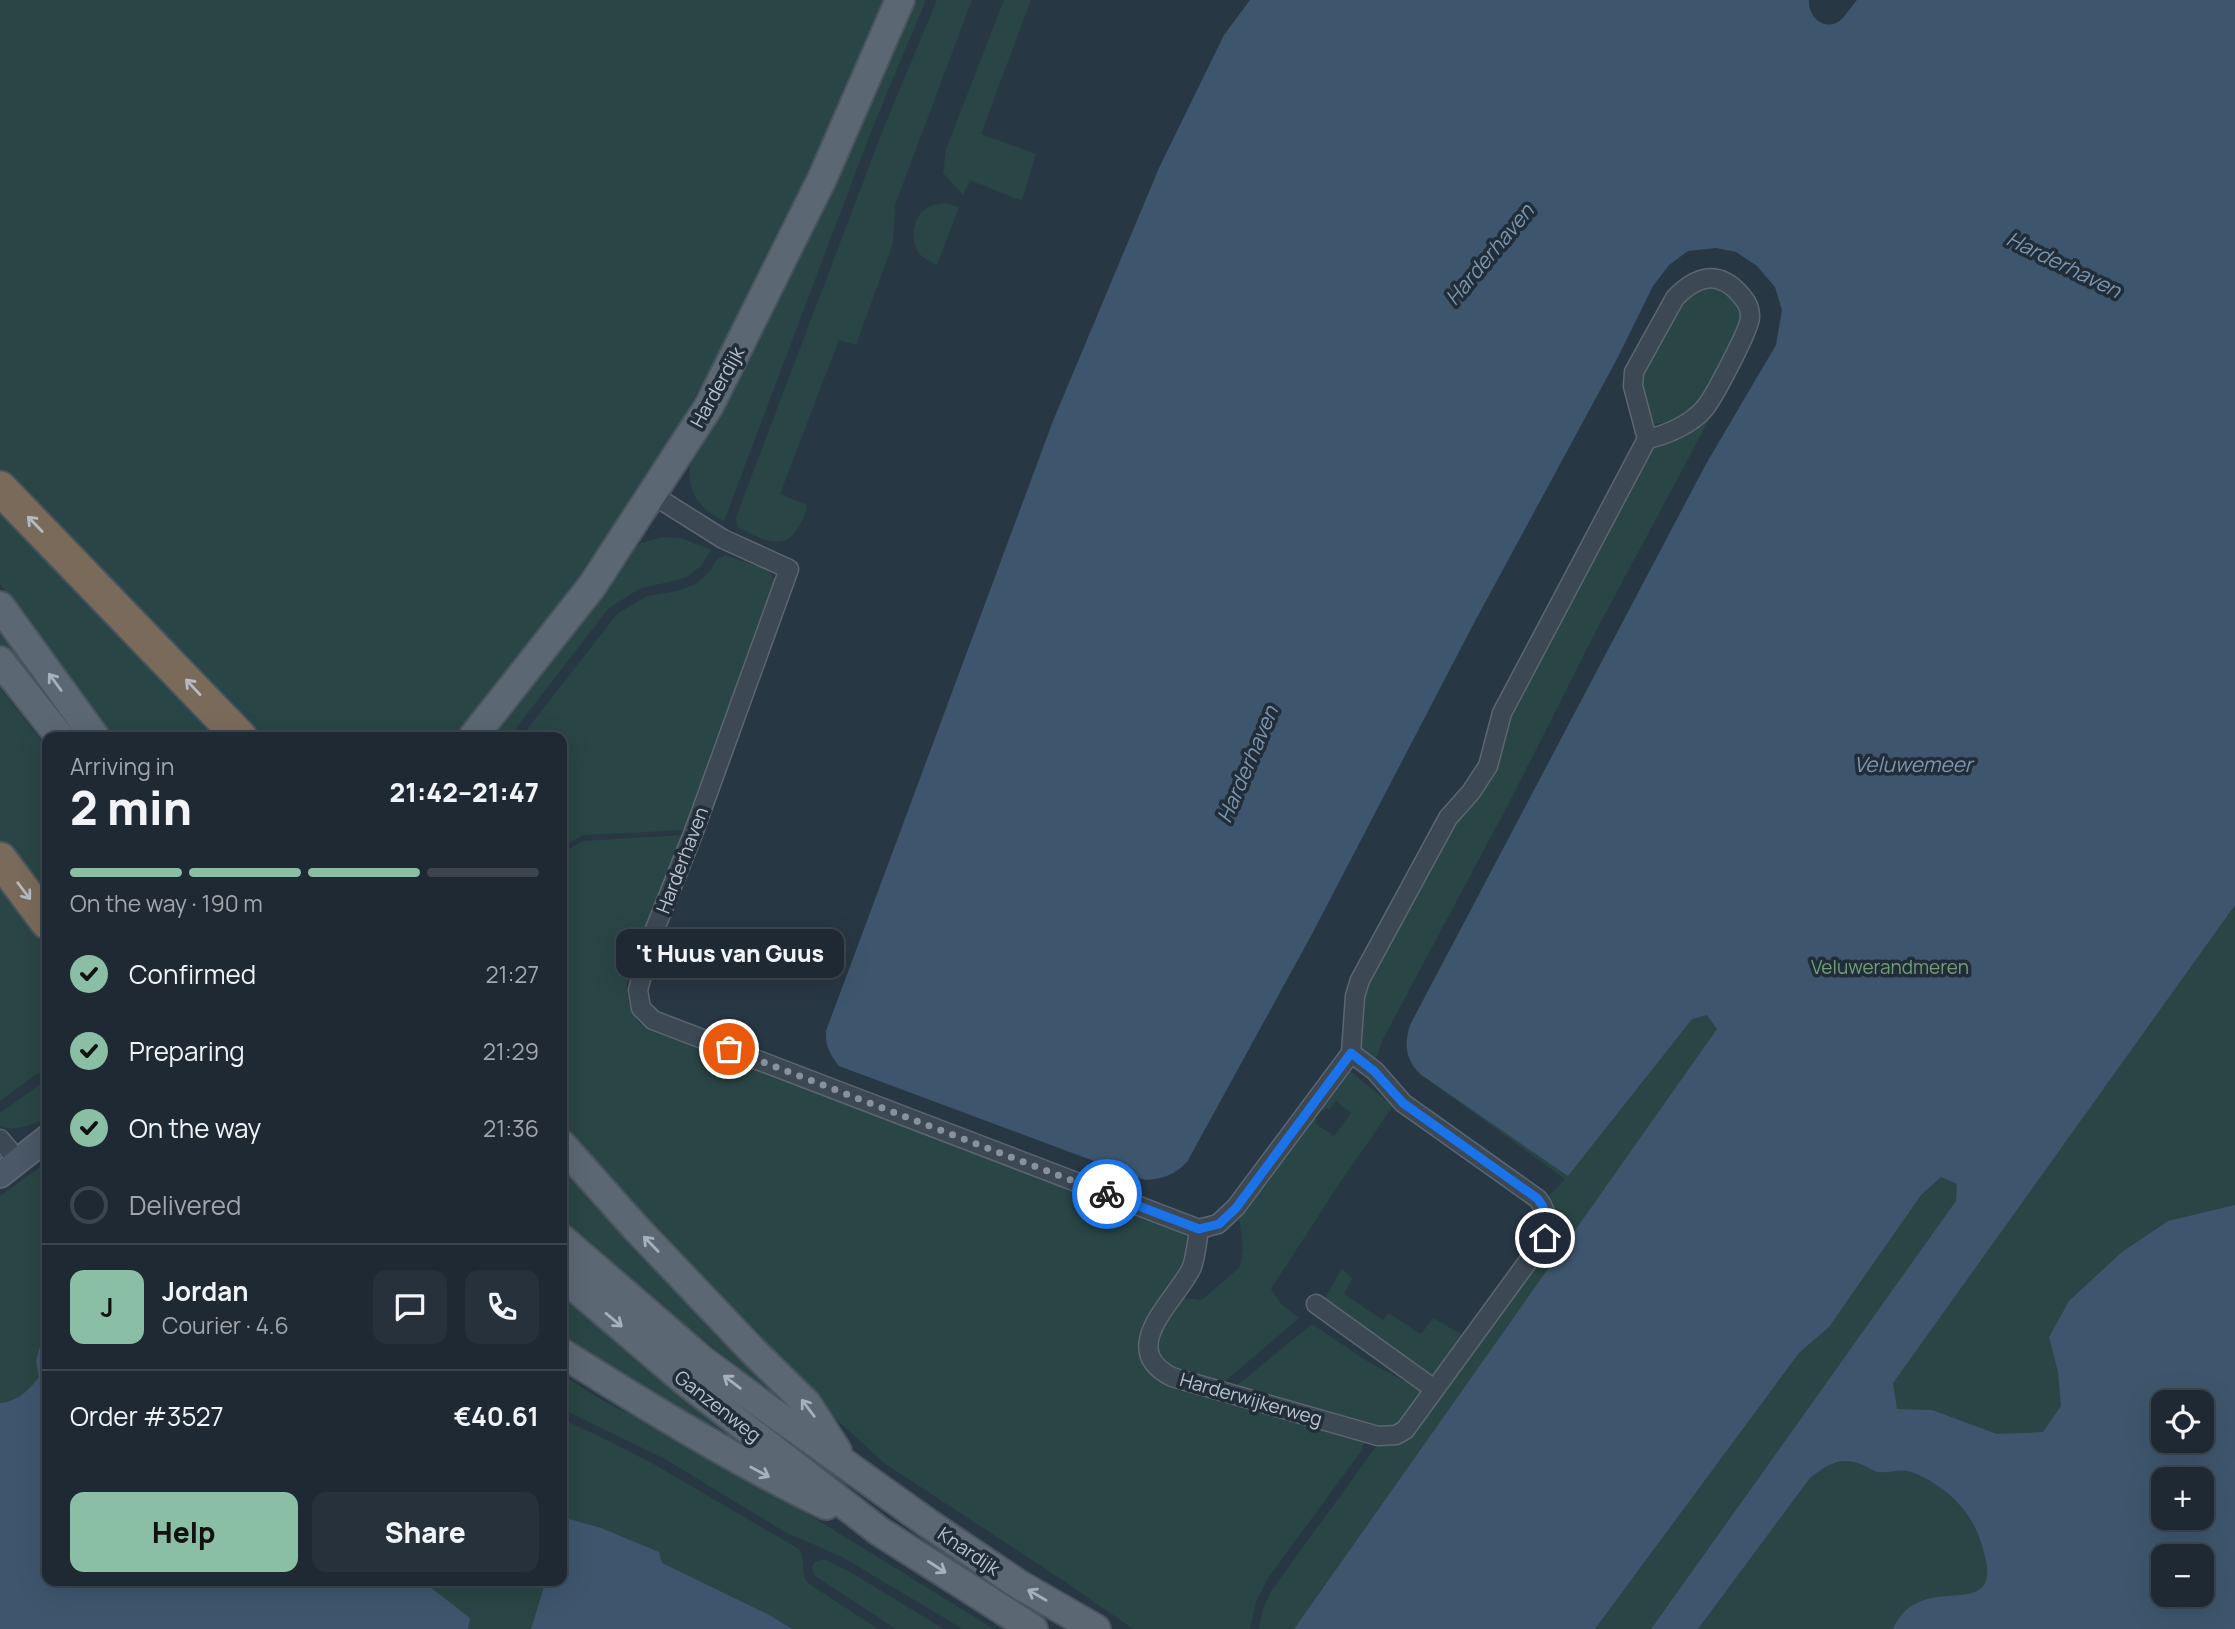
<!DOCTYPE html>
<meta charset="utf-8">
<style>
:root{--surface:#1e2933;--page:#26313b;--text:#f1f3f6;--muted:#a1a6ac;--line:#3c454e;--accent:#8abfa5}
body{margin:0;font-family:Manrope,sans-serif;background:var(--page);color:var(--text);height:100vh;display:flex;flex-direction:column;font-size:26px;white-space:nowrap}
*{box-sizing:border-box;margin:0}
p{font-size:23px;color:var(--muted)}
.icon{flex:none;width:38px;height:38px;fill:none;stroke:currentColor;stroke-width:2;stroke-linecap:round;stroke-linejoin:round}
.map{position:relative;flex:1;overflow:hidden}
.details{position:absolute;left:42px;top:732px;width:525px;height:854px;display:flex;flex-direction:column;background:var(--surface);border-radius:14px;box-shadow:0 7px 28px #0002,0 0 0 2px var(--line)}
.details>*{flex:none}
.buttons{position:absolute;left:2151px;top:1390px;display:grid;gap:14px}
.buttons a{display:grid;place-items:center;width:63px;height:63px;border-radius:14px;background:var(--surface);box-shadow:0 7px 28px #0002,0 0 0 2px var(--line);font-size:35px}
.pin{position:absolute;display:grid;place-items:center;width:60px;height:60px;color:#fff;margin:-30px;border:4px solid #fff;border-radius:50%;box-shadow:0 2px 7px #0007}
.courier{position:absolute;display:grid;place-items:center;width:70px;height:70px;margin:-35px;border:5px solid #1a73e8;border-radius:50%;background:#fff;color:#222;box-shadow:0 2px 9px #0007}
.bubble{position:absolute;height:49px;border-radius:14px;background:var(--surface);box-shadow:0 7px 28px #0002,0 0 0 2px var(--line);font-size:23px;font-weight:800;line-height:49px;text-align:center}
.summary em{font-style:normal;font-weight:800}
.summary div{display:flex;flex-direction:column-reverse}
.summary{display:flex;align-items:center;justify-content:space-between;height:119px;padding:0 28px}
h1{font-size:46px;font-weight:800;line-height:52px}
.bar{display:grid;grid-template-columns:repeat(4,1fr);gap:10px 7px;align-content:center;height:84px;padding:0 28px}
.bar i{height:9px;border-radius:5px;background:var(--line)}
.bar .on{background:var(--accent)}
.bar p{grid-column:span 4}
.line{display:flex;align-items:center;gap:18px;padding:0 28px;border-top:2px solid var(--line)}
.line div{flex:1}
.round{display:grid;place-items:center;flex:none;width:74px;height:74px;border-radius:14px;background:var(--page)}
ol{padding:0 28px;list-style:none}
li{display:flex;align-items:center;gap:21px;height:77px}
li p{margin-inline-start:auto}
li .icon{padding:7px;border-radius:50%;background:var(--accent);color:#111;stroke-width:4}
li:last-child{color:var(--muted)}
li i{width:38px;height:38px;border:4px solid var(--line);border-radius:50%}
.cta{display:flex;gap:14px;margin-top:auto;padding:14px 28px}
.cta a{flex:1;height:80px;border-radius:14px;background:var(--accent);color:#111;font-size:28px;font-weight:800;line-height:80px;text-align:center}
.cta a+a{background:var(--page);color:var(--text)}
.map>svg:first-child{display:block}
</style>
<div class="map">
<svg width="2235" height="1629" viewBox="0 0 2235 1629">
<rect width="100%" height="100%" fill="#283744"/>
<path fill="#2a4545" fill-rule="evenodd" d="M0,0H885C853,73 824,151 788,223C697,406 589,585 451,737H249L0,477Z
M910,0H926L872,129L724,521C697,508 685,489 691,458C758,342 821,224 871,100C885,67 899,34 910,0Z
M937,0H972L895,205L893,243L856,345L839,340L780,494L807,505C805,516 802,522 796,531C781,553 756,536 737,527L736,517L884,127Z
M1004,0H1031L981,134L1036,154L1022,201L970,180L963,195L943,173L946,149Z
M946,203L959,207L937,265C930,261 922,258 918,252C910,238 913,214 929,207C933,204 941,204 946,203Z
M1709,285L1728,289L1744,311L1742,327L1699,408L1684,418L1651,425L1638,384L1644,367L1680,301L1692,291Z
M2235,324V1629H1698L1810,1478C1823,1467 1833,1460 1851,1461L1847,1354L1651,1629H1595L1799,1353L1822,1333L1596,1201L1294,1629H1259L1262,1612L1271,1591L1375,1448L1378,1444L1402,1442L1488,1329L1558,1230L1549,1196L1565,1179L1420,1074L1412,1066L1410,1052ZM2163,1402H2202V1440H2163ZM2163,1479H2202V1517H2163ZM2163,1556H2202V1594H2163Z
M1710,418L1596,631L1509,803L1382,1041L1376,1059C1385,1067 1393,1074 1395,1087L1359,1048L1363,991L1508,710L1653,444Z
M0,498L230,737H114L0,584Z
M663,537L681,538L711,550L701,566L685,578L639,589L608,609L509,737H491L627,555L641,543Z
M725,555L768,570L777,583L686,830L583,835L562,847V737H521L617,614L647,596L677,591L696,584L710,571L717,559Z
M0,628L81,737H73L0,645Z
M0,688L47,748V912L0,847Z
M684,835L627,983C626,999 631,1010 639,1023L1182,1230L1190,1243L1189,1254L1146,1362L1364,1440L1362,1450L1268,1578L1256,1602L1250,1629H1133L1061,1579L884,1463L813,1398L562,1135V854L582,841Z
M0,872L47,936V1071L35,1075L0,1101Z
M1345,1067L1393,1106L1339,1184L1271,1289L1281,1304L1299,1318L1222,1384L1169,1370L1160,1362L1153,1338L1178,1297L1202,1300L1240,1267L1243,1249L1239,1216L1308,1120L1318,1119L1315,1123L1334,1136L1351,1113L1336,1101L1329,1110L1326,1108L1323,1111L1315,1106Z
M47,1082V1118C32,1124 19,1132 0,1126V1113L39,1085Z
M562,1157L798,1414L662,1307L562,1221Z
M47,1162V1580H562V1419L607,1440L657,1466L799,1549C807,1560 799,1572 808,1583L878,1629H0V1196Z
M1342,1268L1352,1279L1344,1294L1383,1320L1388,1313L1421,1334L1433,1318L1466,1337L1439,1376L1428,1380L1324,1300Z
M562,1297L659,1378L774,1466L562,1344Z
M1312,1324L1367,1361L1423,1391L1424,1398L1395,1428H1377L1235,1387Z
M562,1375L607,1403L672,1435L759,1488L761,1485L994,1629H963L842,1557L785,1532L665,1459L562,1409Z
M824,1559L852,1573L944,1629H896L815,1576L812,1568L814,1562Z"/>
<path fill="#3e566d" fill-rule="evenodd" d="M1250,0H1809C1808,15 1822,31 1838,22C1845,17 1851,7 1857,0H2235V905L1893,1383L1897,1409L1932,1410L1997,1434L2043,1432L2061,1406L2058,1372L2049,1337L2069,1301L2122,1252L2168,1221L2235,1205V1629H1893C1916,1577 1975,1610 1986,1581C1989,1571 1986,1559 1983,1549C1974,1513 1948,1487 1914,1473C1901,1467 1890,1474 1877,1472C1871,1470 1868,1467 1863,1465C1842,1455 1826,1465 1810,1478L1698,1629H1651L1956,1201L1957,1184L1941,1177L1921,1195L1829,1327L1799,1353L1595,1629H1294L1717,1029L1707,1015L1692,1019L1568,1176L1420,1074C1405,1057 1404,1046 1410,1025L1706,464L1776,345L1782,310L1775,287L1757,266L1736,252L1716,248L1688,251L1669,265L1653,286L1618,357L1474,623L1312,934L1187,1162C1174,1175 1163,1179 1145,1180L839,1066C830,1055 825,1045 826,1031L1053,421L1159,168L1224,35ZM2163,1402H2202V1440H2163ZM2163,1479H2202V1517H2163ZM2163,1556H2202V1594H2163Z
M40,1347L47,1349V1580H421L470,1618L468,1629H0V1403C17,1402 29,1390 39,1377L36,1360Z
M569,1519L601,1528L659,1552L662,1563L769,1615L792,1629H531L546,1580H562V1528Z"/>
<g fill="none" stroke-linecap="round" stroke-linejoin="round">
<defs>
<path id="street" d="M653,495L723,539L789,569L693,834L655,929L638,990L641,1008L653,1020L1199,1229L1218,1224L1236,1207L1351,1053L1355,996L1360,980L1448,818L1471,792L1488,766L1502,713L1647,439C1667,435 1691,424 1704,409C1713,399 1750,329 1750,317C1750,306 1746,301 1739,293C1717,269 1695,277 1675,298L1634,372L1633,386L1647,439
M0,1139L19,1162
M1199,1229C1197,1242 1196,1255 1192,1267C1177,1300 1115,1348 1172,1377L1378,1436L1396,1435L1405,1430L1545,1238C1549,1223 1547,1211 1538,1199L1403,1103L1375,1071L1351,1053
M1316,1304L1434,1389"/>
<path id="secondary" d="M0,1175L47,1138"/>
<path id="primary" d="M0,606L95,737
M0,661L60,737
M473,737L592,586L709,406L822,179L900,0
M562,1145L635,1227L752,1350L807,1404L837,1451
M562,1239L702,1360L764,1406L929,1524L1018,1584L1096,1629
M562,1276L685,1381L879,1531L1033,1629
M562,1353C648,1407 734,1460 826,1505"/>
<path id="highway" d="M0,488L240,737
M0,859L47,922"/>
</defs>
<use href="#street" stroke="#5b6671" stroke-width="21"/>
<use href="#secondary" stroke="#5b6671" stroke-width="28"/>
<use href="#primary" stroke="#495460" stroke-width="32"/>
<use href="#highway" stroke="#47535e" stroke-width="37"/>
<use href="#street" stroke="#3c4854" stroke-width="18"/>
<use href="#secondary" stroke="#4a5867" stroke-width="24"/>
<use href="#primary" stroke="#5b6773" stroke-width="28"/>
<use href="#highway" stroke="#7a6a59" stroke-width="33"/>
</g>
<defs><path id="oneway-shaft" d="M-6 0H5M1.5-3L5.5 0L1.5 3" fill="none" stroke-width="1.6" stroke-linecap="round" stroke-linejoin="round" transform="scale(1.75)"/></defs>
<g stroke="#b4bac1">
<use href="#oneway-shaft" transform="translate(35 524) rotate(-134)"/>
<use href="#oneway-shaft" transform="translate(193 687) rotate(-133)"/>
<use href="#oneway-shaft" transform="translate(24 891) rotate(53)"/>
</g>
<g stroke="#a7b1bb">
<use href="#oneway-shaft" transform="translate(55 682) rotate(-126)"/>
<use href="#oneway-shaft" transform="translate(651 1244) rotate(-134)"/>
<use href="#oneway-shaft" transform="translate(614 1320) rotate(40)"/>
<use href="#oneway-shaft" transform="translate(732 1382) rotate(-143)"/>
<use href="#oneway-shaft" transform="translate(808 1408) rotate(-127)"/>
<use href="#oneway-shaft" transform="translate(760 1472) rotate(28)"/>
<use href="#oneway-shaft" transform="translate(937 1567) rotate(33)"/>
<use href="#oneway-shaft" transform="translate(1037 1595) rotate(-150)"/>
</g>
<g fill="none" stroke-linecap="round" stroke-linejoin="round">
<path stroke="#87929d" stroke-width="7" stroke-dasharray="0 12.6" d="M729,1049L1107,1194"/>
<path stroke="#1a73e8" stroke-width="9" d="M1107,1194L1199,1229L1219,1224L1236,1208L1351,1053L1374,1071L1403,1103L1538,1199C1547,1211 1549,1223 1545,1238"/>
</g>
<g text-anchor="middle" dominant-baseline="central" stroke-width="7" stroke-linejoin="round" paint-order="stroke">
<g font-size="19" fill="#bac3cd" stroke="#212d39">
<text transform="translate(717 387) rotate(-61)">Harderdijk</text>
<text transform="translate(682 860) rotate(-69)">Harderhaven</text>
<text transform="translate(1251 1399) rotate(16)">Harderwijkerweg</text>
<text transform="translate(718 1406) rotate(38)">Ganzenweg</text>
<text transform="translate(969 1551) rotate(34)">Knardijk</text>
</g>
<g font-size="19" fill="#719e77" stroke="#212d39">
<text x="1890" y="967">Veluwerandmeren</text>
</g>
<g font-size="21" font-style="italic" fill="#7b96af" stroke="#212d39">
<text transform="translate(1489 254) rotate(-50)">Harderhaven</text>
<text transform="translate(2064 264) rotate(26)">Harderhaven</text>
<text transform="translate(1247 764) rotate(-67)">Harderhaven</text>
<text x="1913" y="764">Veluwemeer</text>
</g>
</g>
</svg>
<div class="buttons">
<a><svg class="icon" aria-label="locate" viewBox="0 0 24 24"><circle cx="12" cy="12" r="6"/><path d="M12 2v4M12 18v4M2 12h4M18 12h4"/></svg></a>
<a>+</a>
<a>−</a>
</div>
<div class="pin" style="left:729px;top:1049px;background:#ea580c"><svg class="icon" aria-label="bag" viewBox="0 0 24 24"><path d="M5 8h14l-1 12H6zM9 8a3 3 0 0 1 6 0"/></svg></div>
<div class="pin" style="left:1545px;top:1238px;background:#1f2937"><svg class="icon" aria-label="home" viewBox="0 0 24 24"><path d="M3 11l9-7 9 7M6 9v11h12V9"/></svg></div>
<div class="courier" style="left:1107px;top:1194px"><svg class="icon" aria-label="bike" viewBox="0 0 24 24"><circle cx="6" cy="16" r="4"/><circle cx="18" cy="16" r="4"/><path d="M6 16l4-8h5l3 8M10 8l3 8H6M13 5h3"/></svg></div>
<div class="bubble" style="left:616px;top:929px;width:228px">'t Huus van Guus</div>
<section class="details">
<div class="summary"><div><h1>2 min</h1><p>Arriving in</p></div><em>21:42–21:47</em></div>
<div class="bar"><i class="on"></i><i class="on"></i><i class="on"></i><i></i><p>On the way · 190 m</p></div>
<ol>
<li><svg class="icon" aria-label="check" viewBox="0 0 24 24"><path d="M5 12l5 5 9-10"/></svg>Confirmed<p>21:27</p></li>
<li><svg class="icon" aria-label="check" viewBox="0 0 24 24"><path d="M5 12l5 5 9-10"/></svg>Preparing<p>21:29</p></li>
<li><svg class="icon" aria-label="check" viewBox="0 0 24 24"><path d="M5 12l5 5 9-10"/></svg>On the way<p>21:36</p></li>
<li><i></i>Delivered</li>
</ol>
<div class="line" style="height:126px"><b class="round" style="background:var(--accent);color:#111">J</b><div><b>Jordan</b><p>Courier · 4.6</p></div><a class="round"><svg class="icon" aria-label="chat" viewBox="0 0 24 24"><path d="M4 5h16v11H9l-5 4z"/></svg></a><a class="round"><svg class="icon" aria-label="phone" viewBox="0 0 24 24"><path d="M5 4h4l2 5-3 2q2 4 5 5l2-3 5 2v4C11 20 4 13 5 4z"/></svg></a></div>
<div class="line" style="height:91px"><div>Order #3527</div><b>€40.61</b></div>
<div class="cta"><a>Help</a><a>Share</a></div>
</section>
</div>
